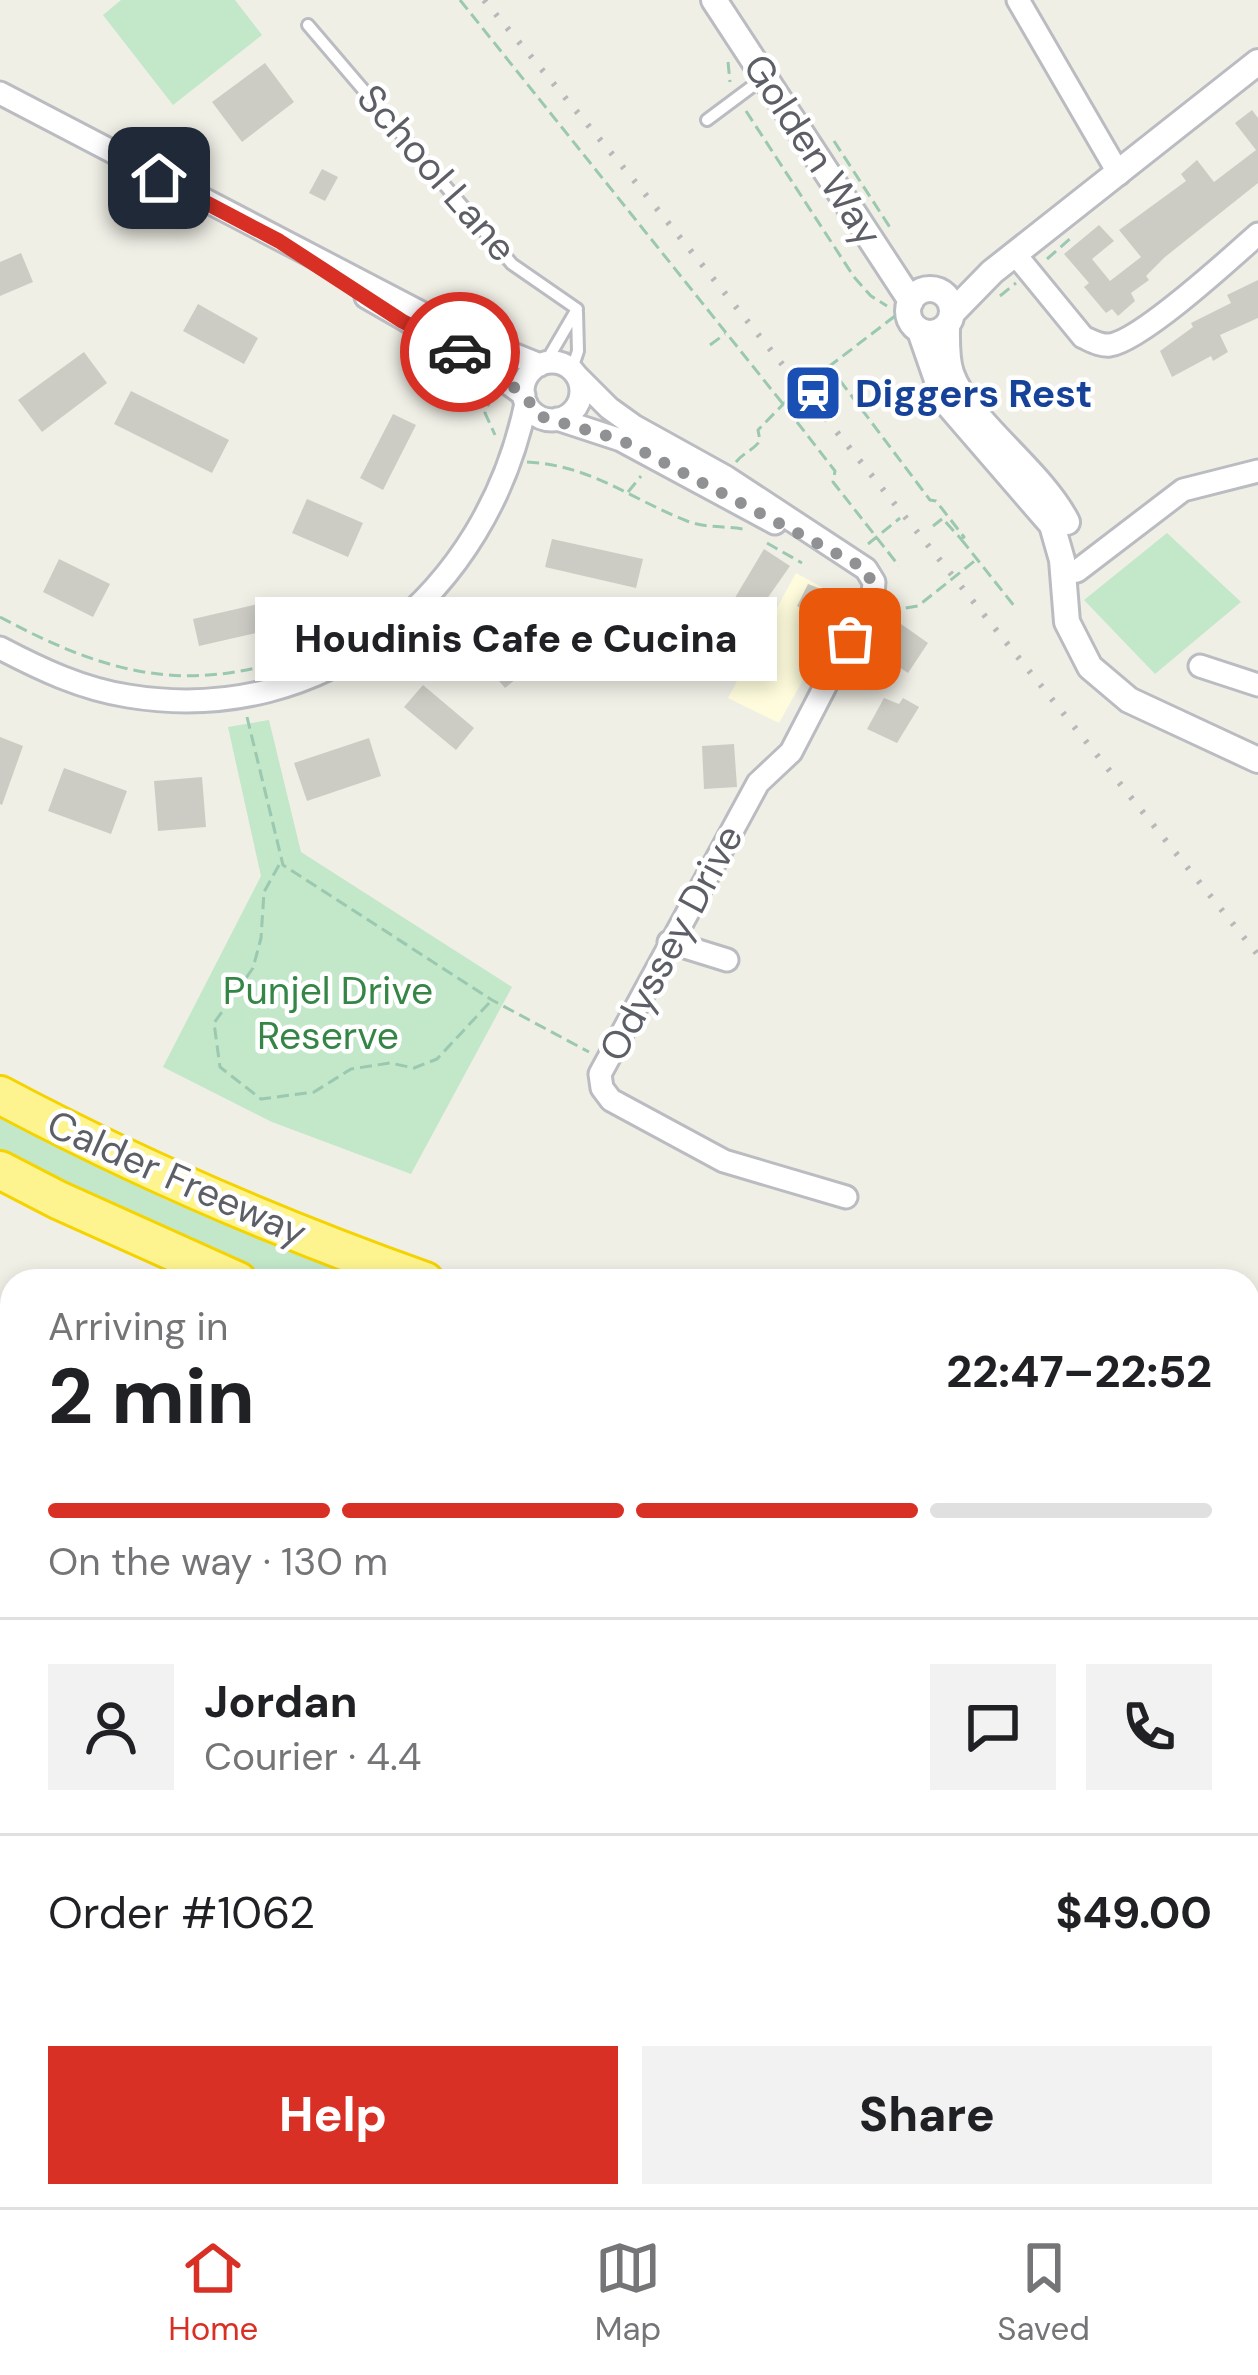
<!DOCTYPE html>
<meta charset="utf-8">
<style>
:root{--surface:#fff;--page:#f2f2f2;--text:#202124;--muted:#757577;--line:#e0e0e0;--accent:#d93025}
body{margin:0;font-family:"DM Sans",sans-serif;background:var(--page);color:var(--text);height:100vh;display:flex;flex-direction:column;font-size:45px;white-space:nowrap}
*{box-sizing:border-box;margin:0}
p{font-size:39px;color:var(--muted)}
.icon{flex:none;width:66px;height:66px;fill:none;stroke:currentColor;stroke-width:2;stroke-linecap:round;stroke-linejoin:round}
.map{position:relative;flex:1;overflow:hidden}
.details{position:absolute;left:0px;top:1269px;width:1260px;height:939px;display:flex;flex-direction:column;background:var(--surface);border-radius:36px 36px 0 0;box-shadow:0 6px 18px #0003}
.details>*{flex:none}
.pin{position:absolute;display:grid;place-items:center;width:102px;height:102px;color:#fff;margin:-51px;border-radius:24px;box-shadow:0 6px 18px #0006}
.courier{position:absolute;display:grid;place-items:center;width:120px;height:120px;margin:-60px;border:9px solid #d93025;border-radius:50%;background:#fff;color:#222;box-shadow:0 3px 15px #0007}
.bubble{position:absolute;height:84px;border-radius:0px;background:var(--surface);box-shadow:0 6px 18px #0003;font-size:39px;font-weight:800;line-height:84px;text-align:center}
.summary em{font-style:normal;font-weight:800}
.summary div{display:flex;flex-direction:column-reverse}
.summary{display:flex;align-items:center;justify-content:space-between;height:204px;padding:0 48px}
h1{font-size:78px;font-weight:800;line-height:90px}
.bar{display:grid;grid-template-columns:repeat(4,1fr);gap:18px 12px;align-content:center;height:144px;padding:0 48px}
.bar i{height:15px;border-radius:9px;background:var(--line)}
.bar .selected{background:var(--accent)}
.bar p{grid-column:span 4}
.line{display:flex;align-items:center;gap:30px;padding:0 48px;border-top:3px solid var(--line)}
.line div{flex:1}
.round{display:grid;place-items:center;flex:none;width:126px;height:126px;border-radius:0px;background:var(--page)}
.action{display:flex;gap:24px;margin-top:auto;padding:24px 48px}
.action a{flex:1;height:138px;border-radius:0px;background:var(--accent);color:#fff;font-size:48px;font-weight:800;line-height:138px;text-align:center}
.action a+a{background:var(--page);color:var(--text)}
.menu{display:flex;justify-content:space-around;align-items:center;height:168px;border-top:3px solid var(--line);background:var(--surface);font-size:33px;color:var(--muted)}
.menu a{display:grid;justify-items:center;gap:6px}
.menu .selected{color:var(--accent)}
.map>svg:first-child{display:block}
</style>
<div class="map">
<svg width="1258" height="2207" viewBox="0 0 1258 2207">
<rect width="100%" height="100%" fill="#f0efe6"/>
<path fill="#fefcdc" d="M796,573L847,601L779,723L728,698Z"/>
<path fill="#c2e7c9" d="M121,0H235L262,35L173,105L103,15Z
M1167,533L1241,602L1155,674L1084,600Z
M269,720L301,852L512,987L411,1174L272,1122L163,1067L261,876L228,727Z
M0,1110L166,1200L377,1281H281L61,1185L0,1151Z"/>
<path fill="#ccccc5" d="M265,63L294,102L242,142L212,102Z
M1252,110L1258,118V183L1165,257L1146,276L1149,280L1131,293L1135,301L1118,316L1112,309L1106,313L1084,287L1089,283L1064,254L1099,225L1114,241L1092,259L1110,281L1141,257L1119,230L1186,181L1181,174L1197,160L1214,182L1256,150L1235,123Z
M322,169L338,177L325,201L309,193Z
M21,253L33,282L0,296V262Z
M1258,280V318L1220,335L1228,352L1213,361L1211,356L1172,377L1160,351L1193,327L1191,323L1231,303L1227,295Z
M198,304L258,338L244,364L183,331Z
M84,352L107,383L42,432L18,400Z
M131,391L229,440L212,473L114,424Z
M393,414L416,425L383,490L360,478Z
M307,499L363,523L348,557L292,533Z
M552,539L643,559L636,588L545,567Z
M764,549L790,566L743,633L747,635L719,681L698,670L715,640L711,638Z
M59,559L110,584L93,617L43,592Z
M808,584L837,595L823,620L797,606Z
M275,600L282,627L199,646L193,619Z
M535,619L557,646L505,688L483,662Z
M901,624L928,643L908,673L881,655Z
M423,685L474,728L456,750L404,707Z
M884,698L899,704L903,698L919,707L897,743L867,729Z
M0,737L23,746L2,805L0,804Z
M369,738L381,776L307,801L294,763Z
M734,744L737,787L704,789L702,746Z
M64,768L127,791L111,834L48,811Z
M202,777L206,827L158,831L154,781Z"/>
<g fill="none" stroke-linecap="round" stroke-linejoin="round">
<defs>
<path id="service" d="M308,25L512,264L577,309
M707,120L762,79
M546,362L577,309
M572,369L578,351L577,312"/>
<path id="minor" d="M1018,0L1119,174
M0,93L458,332L540,365
M1015,254L1083,337C1092,341 1100,346 1110,345C1142,340 1231,258 1258,234
M366,297L479,362L524,395
M523 391a29 29 0 1 1 58 0a29 29 0 1 1-58 0Z
M576,375L609,408L634,426L726,477L866,569L874,582L873,594L791,752L758,783L600,1074L602,1088L611,1100L724,1161L846,1197
M557,419L621,440L775,523
M1062,573L1077,571L1183,490L1258,471
M0,648C40,669 82,689 128,696C326,729 487,592 526,403
M1200,666L1258,685
M669,942L727,960"/>
<path id="tertiary" d="M714,0L911,301
M908 311a22 22 0 1 1 44 0a22 22 0 1 1-44 0Z
M952,313L992,272L1258,62
M947,326C947,342 946,358 951,373C968,422 1040,469 1067,522
M920,331L944,400L1052,525L1062,560L1067,622L1090,667L1129,700L1258,760"/>
<path id="motorway" d="M0,1095C137,1168 279,1229 425,1281
M0,1170L58,1200L238,1281
M1248,1449L1258,1450
M1248,1513H1258"/>
</defs>
<use href="#service" stroke="#babcc1" stroke-width="16"/>
<use href="#minor" stroke="#babcc1" stroke-width="27"/>
<use href="#tertiary" stroke="#babcc1" stroke-width="30"/>
<use href="#motorway" stroke="#f5d300" stroke-width="42"/>
<path stroke="#9bc8b0" stroke-width="3" stroke-dasharray="12 6" stroke-linecap="butt" d="M460,0L783,404L835,471L833,482L899,566
M728,62L730,82
M746,111L854,277L871,296L887,306
M834,141L891,229
M1047,259L1071,238
M1000,296L1016,283
M710,345L725,334
M829,366L930,500L936,501L964,537L961,539L943,519
M814,378L895,316
M492,395L485,413L495,435
M527,462C590,465 629,498 687,521C705,528 724,526 743,529
M736,462C743,453 752,451 760,441L758,430L797,390
M628,492L641,476
M933,526L942,519
M961,539L1015,607
M767,543L802,563
M868,544L900,518
M888,611L918,606L977,559
M0,617C117,680 200,697 326,645
M247,717L283,865L492,1000L589,1052
M279,865L264,892L261,938L253,968L214,1023L220,1067L261,1099L314,1092L351,1069L390,1063L414,1068L437,1059L491,1001"/>
<use href="#service" stroke="#fff" stroke-width="10"/>
<use href="#minor" stroke="#fff" stroke-width="21"/>
<use href="#tertiary" stroke="#fff" stroke-width="24"/>
<use href="#motorway" stroke="#fdf48f" stroke-width="36"/>
<path stroke="#b8b8b9" stroke-width="6" stroke-dasharray="3 15" stroke-linecap="butt" d="M484,0L637,184L1258,955"/>
</g>
<g fill="none" stroke-linecap="round" stroke-linejoin="round">
<path stroke="#909193" stroke-width="12" stroke-dasharray="0 21.6" d="M460,352L524,394L539,416L621,440L866,569L874,589L850,639"/>
<path stroke="#d93025" stroke-width="15" d="M159,178L279,241L402,321L460,352"/>
</g>
<defs>
<symbol id="station-square" viewBox="-11 -11 22 22"><rect x="-9" y="-9" width="18" height="18" rx="4" fill="#1a4fb4" stroke="#fff"/><path d="M-3-6H3Q5-6 5-4V2Q5 4 3 4L4.5 6H3L1.5 4h-3L-3 6H-4.5L-3 4Q-5 4-5 2V-4Q-5-6-3-6ZM-3.5-4v3h7v-3ZM-3.5 1v1.5H-2V1ZM2 1v1.5H3.5V1Z" fill="#fff"/></symbol>
</defs>
<g fill-rule="evenodd">
<use href="#station-square" x="780" y="360" width="66" height="66"/>
</g>
<g text-anchor="middle" dominant-baseline="central" stroke-width="9" stroke-linejoin="round" paint-order="stroke">
<g font-size="39" fill="#5d5f66" stroke="#fff">
<text transform="translate(813 150) rotate(57)">Golden Way</text>
<text transform="translate(437 173) rotate(49)">School Lane</text>
<text transform="translate(671 943) rotate(-62)">Odyssey Drive</text>
<text transform="translate(177 1178) rotate(24)">Calder Freeway</text>
</g>
<g font-size="39" font-weight="bold" fill="#164399" stroke="#fff" text-anchor="start">
<text x="855" y="393">Diggers Rest</text>
</g>
<g font-size="39" fill="#358547" stroke="#fff">
<text x="328" y="990">Punjel Drive<tspan x="328" dy="45">Reserve</tspan></text>
</g>
</g>
</svg>
<div class="pin" style="left:850px;top:639px;background:#ea580c"><svg class="icon" aria-label="bag" viewBox="0 0 24 24"><path d="M5 8h14l-1 12H6zM9 8a3 3 0 0 1 6 0"/></svg></div>
<div class="pin" style="left:159px;top:178px;background:#1f2937"><svg class="icon" aria-label="home" viewBox="0 0 24 24"><path d="M3 11l9-7 9 7M6 9v11h12V9"/></svg></div>
<div class="courier" style="left:460px;top:352px"><svg class="icon" aria-label="car" viewBox="0 0 24 24"><path d="M5 17H2v-5l4-1 3-4h7l3 4 3 1v5h-3M9 17h6M6 11h13"/><circle cx="7" cy="17" r="2"/><circle cx="17" cy="17" r="2"/></svg></div>
<div class="bubble" style="left:255px;top:597px;width:522px">Houdinis Cafe e Cucina</div>
<section class="details">
<div class="summary"><div><h1>2 min</h1><p>Arriving in</p></div><em>22:47–22:52</em></div>
<div class="bar"><i class="selected"></i><i class="selected"></i><i class="selected"></i><i></i><p>On the way · 130 m</p></div>
<div class="line" style="height:216px"><a class="round"><svg class="icon" aria-label="person" viewBox="0 0 24 24"><circle cx="12" cy="8" r="4"/><path d="M4 21q1-7 8-7t8 7"/></svg></a><div><b>Jordan</b><p>Courier · 4.4</p></div><a class="round"><svg class="icon" aria-label="chat" viewBox="0 0 24 24"><path d="M4 5h16v11H9l-5 4z"/></svg></a><a class="round"><svg class="icon" aria-label="phone" viewBox="0 0 24 24"><path d="M5 4h4l2 5-3 2q2 4 5 5l2-3 5 2v4C11 20 4 13 5 4z"/></svg></a></div>
<div class="line" style="height:156px"><div>Order #1062</div><b>$49.00</b></div>
<div class="action"><a>Help</a><a>Share</a></div>
</section>
</div>
<nav class="menu">
<a class="selected"><svg class="icon" aria-label="home" viewBox="0 0 24 24"><path d="M3 11l9-7 9 7M6 9v11h12V9"/></svg>Home</a>
<a><svg class="icon" aria-label="map" viewBox="0 0 24 24"><path d="M3 6l6-2 6 2 6-2v14l-6 2-6-2-6 2zM9 4v14M15 6v14"/></svg>Map</a>
<a><svg class="icon" aria-label="saved" viewBox="0 0 24 24"><path d="M7 4h10v16l-5-4-5 4z"/></svg>Saved</a>
</nav>
